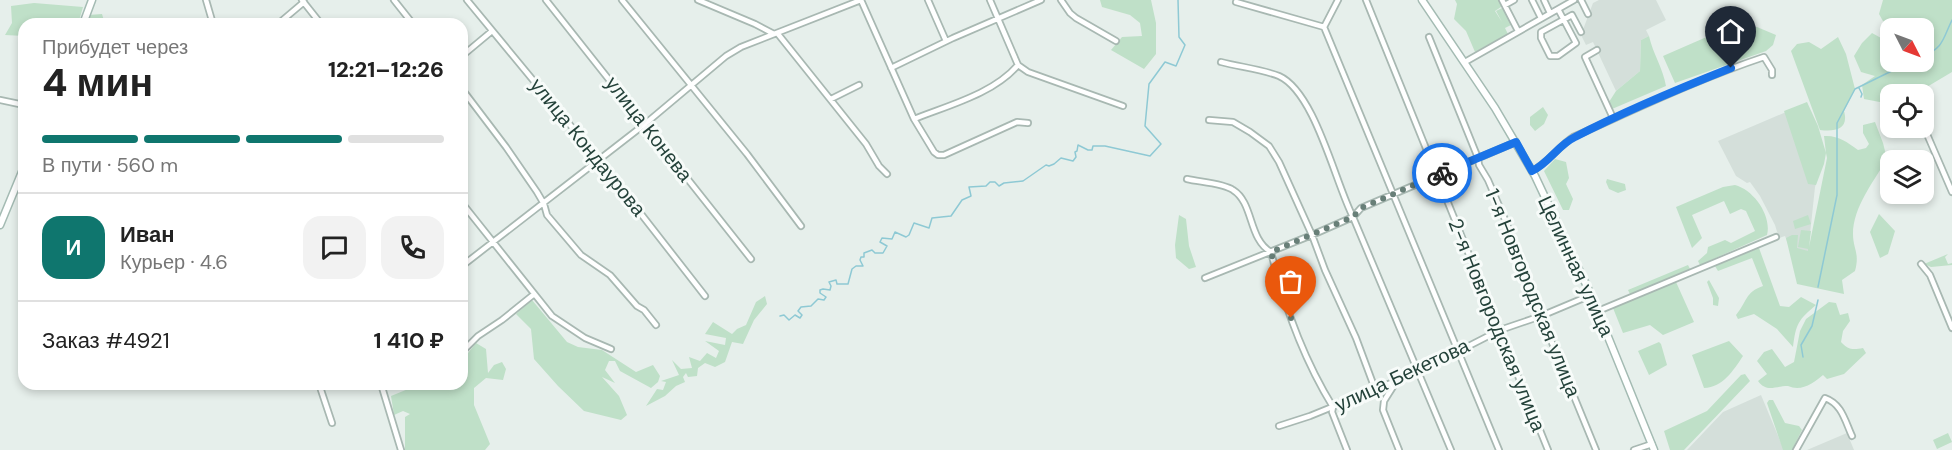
<!DOCTYPE html>
<html lang="ru">
<meta charset="utf-8">
<style>
:root{--surface:#fff;--page:#f2f2f2;--text:#222;--muted:#767676;--line:#e0e0e0;--accent:#0f766e}
body{margin:0;font-family:"DM Sans",sans-serif;background:var(--page);color:var(--text);height:100vh;display:flex;flex-direction:column;font-size:22px;white-space:nowrap}
*{box-sizing:border-box;margin:0}
p{font-size:20px;color:var(--muted)}
.icon{flex:none;width:33px;height:33px;fill:none;stroke:currentColor;stroke-width:2;stroke-linecap:round;stroke-linejoin:round}
.map{position:relative;flex:1;overflow:hidden}
.panel{position:absolute;left:18px;top:18px;width:450px;height:372px;display:flex;flex-direction:column;background:var(--surface);border-radius:18px;box-shadow:0 3px 9px #0003}
.panel>*{flex:none}
.needle{width:39px;rotate:132deg}
.tools{position:absolute;left:1880px;top:18px;display:grid;gap:12px}
.tools a{display:grid;place-items:center;width:54px;height:54px;border-radius:12px;background:var(--surface);box-shadow:0 3px 9px #0003;font-size:30px}
.pin{position:absolute;display:grid;place-items:center;width:51px;height:51px;color:#fff;margin:-62px -26px;border-radius:50% 50% 50% 0;rotate:-45deg;box-shadow:0 0 6px #0007}
.pin .icon{rotate:45deg}
.courier{position:absolute;display:grid;place-items:center;width:60px;height:60px;margin:-30px;border:4px solid #1a73e8;border-radius:50%;background:#fff;color:#222;box-shadow:0 2px 8px #0007}
.headline em{font-style:normal;font-weight:800}
.headline div{display:flex;flex-direction:column-reverse}
.headline{display:flex;align-items:center;justify-content:space-between;height:102px;padding:0 24px}
h1{font-size:39px;font-weight:800;line-height:45px}
.bar{display:grid;grid-template-columns:repeat(4,1fr);gap:9px 6px;align-content:center;height:72px;padding:0 24px}
.bar i{height:8px;border-radius:4px;background:var(--line)}
.bar .active{background:var(--accent)}
.bar p{grid-column:span 4}
.line{display:flex;align-items:center;gap:15px;padding:0 24px;border-top:2px solid var(--line)}
.line div{flex:1}
.round{display:grid;place-items:center;flex:none;width:63px;height:63px;border-radius:18px;background:var(--page)}
.map>svg:first-child{display:block}
</style>
<div class="map">
<svg width="1952" height="450" viewBox="0 0 1952 450">
<rect width="100%" height="100%" fill="#e6efeb"/>
<path fill="#d4dfda" d="M1599,0H1656L1666,20L1646,30L1649,36L1641,40L1640,71L1616,91L1593,42L1586,45L1581,35L1593,3Z
M1807,103L1825,156L1815,187L1808,253L1792,255L1785,236L1779,238L1775,225L1760,196L1750,182L1747,183L1736,176L1718,141Z
M1761,395L1784,450H1687L1723,412Z
M1847,433L1854,450H1807Z"/>
<path fill="#bfe0c8" d="M1100,0H1151L1156,23V54L1144,69L1111,50L1122,37L1142,36L1140,23L1130,15L1102,7Z
M1455,0H1501L1504,5L1495,11L1502,22L1496,11L1504,7L1513,24L1505,28L1508,34L1475,52L1466,31L1454,19L1457,4Z
M1883,0H1952V72L1915,94H1890V104L1864,99L1862,85L1875,76L1861,72L1854,56L1862,43L1872,33L1890,43V62H1923V28L1888,30L1879,14Z
M34,3L83,7L78,24H24V36L5,35L12,23L11,6Z
M102,14L105,24H86L89,15Z
M1757,27L1776,35L1773,45L1766,51L1675,83L1663,56L1718,32Z
M1649,36C1653,54 1663,68 1666,86L1612,109L1609,102L1616,91L1640,71L1641,40Z
M1838,37L1846,54L1855,89L1844,111C1849,129 1836,132 1820,130L1791,51L1797,44L1809,42L1821,49Z
M1807,102L1818,126L1826,153L1824,136C1838,135 1847,142 1858,150L1866,148L1869,144L1863,133V125L1875,122L1883,143L1887,159C1874,181 1853,207 1853,234C1853,249 1860,253 1855,271L1842,280L1844,294L1797,284L1786,238L1792,235H1798L1797,248L1808,251V249L1798,247L1801,230L1811,231L1809,247L1827,158L1826,153L1824,164L1816,185L1808,184L1784,111Z
M1543,107L1548,115L1544,124L1535,131L1530,125V117Z
M1555,159L1566,162L1569,178L1566,184L1573,199L1569,210H1563L1544,171Z
M1607,179L1625,184L1626,190L1618,193L1609,189L1606,182Z
M1735,185C1754,190 1772,216 1767,235L1700,265L1698,261L1707,253L1708,247L1725,240L1731,243L1755,231L1746,211L1741,209L1730,214L1724,201L1692,215L1702,238L1692,248L1676,207L1723,187Z
M1879,214L1895,231L1888,254L1880,258L1870,232Z
M1179,215L1186,219L1189,246L1196,267L1189,269L1176,258L1175,245Z
M1808,215L1811,224L1795,229L1793,221Z
M1759,248L1780,306L1789,307L1801,297L1816,305C1798,320 1796,324 1793,347L1777,329L1754,314L1738,319L1736,315C1747,302 1745,292 1763,286L1752,258L1718,271L1715,266Z
M1948,254L1945,257L1948,264L1952,263V265L1931,267L1924,264Z
M1688,265L1690,269L1630,294L1628,290Z
M1709,280L1719,298L1718,306L1713,305V298L1707,282Z
M1676,282L1694,322L1663,335L1650,325L1623,333L1613,308Z
M765,296L767,304L754,320L743,344L732,342L725,362L715,367L705,363L698,368L697,376L688,377L686,373L683,377L685,382L676,386L665,396L646,406L657,389L663,390L666,382L661,381L679,375L672,360L681,369L692,368L689,357L700,361L707,353L716,358L719,351L705,341L725,345L726,338L705,334L713,322L732,334L737,329L746,325L756,302Z
M532,300L567,342L578,347L602,350L636,372L653,365L660,376L658,382L651,388L620,371L615,361H609L605,370L615,383L602,377L619,396L627,415L621,420L584,411L558,386L534,359L531,329L516,314Z
M1829,302L1836,303L1840,315L1848,313L1850,321L1843,331L1841,342C1848,350 1853,350 1863,348L1866,353L1844,374L1827,379L1823,375C1816,381 1807,388 1797,388C1794,388 1791,387 1788,386C1775,386 1767,393 1758,381L1767,374L1757,361L1764,352L1772,349L1785,367L1794,362L1800,331L1806,319Z
M1729,341L1743,356C1733,371 1723,387 1704,388L1692,355Z
M1659,342L1661,344L1667,365L1649,375L1638,351Z
M476,343L486,349L488,373L494,365L502,362L506,369L503,380L486,378L474,388V405L490,444L485,450H405V417L410,414L403,411L394,415L391,396L413,387V384H462V359L465,360L464,358Z
M1745,374L1750,381L1684,450H1670L1664,431L1707,411L1741,375Z
M1769,400H1773L1785,423L1799,426L1802,430L1792,450H1783L1767,403Z
M1948,433L1952,442L1937,449L1933,440Z"/>
<g fill="none" stroke-linecap="round" stroke-linejoin="round">
<path stroke="#8ec9d4" stroke-width="1.5" d="M1923,56C1944,48 1943,38 1952,20
M1859,88L1862,94L1861,97
M1818,287L1837,195V123L1855,89L1910,62
M780,316L784,315L789,320L795,315L800,318L802,315L798,311L801,307L811,306L818,299L824,300L826,297L820,293V290L823,289L830,290L831,286L829,282L836,280L837,284H848L852,269L856,266H863L860,260L861,257H864V253L872,250L875,253H883L887,246L880,242L882,238L892,239L895,232L906,237L909,235L914,223L929,228L932,218L951,216L962,200L971,196L969,187L986,186L990,182H995L999,186L1004,183L1023,181L1046,165L1049,166L1054,164L1061,158L1073,161L1076,157L1075,152L1077,151L1078,145L1088,150H1092L1093,146H1105L1150,156L1161,144L1145,126L1149,84L1165,62L1176,66L1185,45L1179,37L1178,0
M1803,357L1801,345L1812,326L1818,300"/>
<defs>
<path id="minor" d="M206,0L213,24
M302,0L321,24
M394,0L413,24
M467,0L599,160L705,296
M546,0L751,259
M622,0L747,154L801,226
M698,0L755,24L774,34
M861,0L914,119L934,152L938,155H944L1017,122L1028,123
M928,0L946,41
M990,0L1018,65L1028,72L1123,106
M1061,0L1070,13L1076,18L1116,41
M1366,0L1548,450
M1502,0L1518,31
M1532,0L1541,18
M1544,0L1550,13
M1581,0L1588,14
M1236,2L1324,27L1499,450
M1505,5L1514,0
M1558,9L1576,43L1558,56H1550L1541,38V32L1572,15L1581,32
M278,24L304,2
M1324,27L1338,0
M778,34L866,144L879,166L887,174
M1429,37L1478,158L1479,165L1488,180L1506,222L1541,316L1596,450
M1597,50L1585,57L1613,118
M462,56L492,31
M1221,62C1240,67 1261,69 1279,76C1315,92 1335,182 1353,217L1451,450
M1465,62L1574,0
M891,68L953,38L1041,0
M462,89L506,147L537,192L544,204L547,215L581,255L610,275L637,306L644,310L656,325
M831,99L859,85
M0,100L24,105
M914,119C949,105 993,94 1018,65
M1209,120L1233,122L1250,132L1269,146L1279,162L1312,235L1325,270L1356,338L1375,389
M1923,125L1952,192
M1532,171C1548,163 1558,147 1573,137C1636,109 1698,79 1764,57L1772,70V75
M1187,179C1199,182 1223,183 1233,190C1254,203 1248,239 1271,252C1284,305 1304,360 1333,407L1332,412L1347,450
M462,203L552,316L585,338L611,349
M1921,264L1930,275L1952,328
M462,266L645,124L726,56L741,47L861,0
M1205,278L1312,235L1353,217L1361,208L1516,142
M1598,311L1776,237
M462,352L478,336L502,320L533,295
M1396,382L1384,401L1383,410L1399,450
M319,384L332,423
M381,384L401,450
M1279,426L1310,416L1418,372L1500,330L1541,316L1591,295
M1634,450L1652,444
M1796,450L1825,398C1842,404 1845,421 1852,436"/>
<path id="secondary" d="M1422,0L1495,108L1535,176L1591,295L1654,450
M83,24L92,0
M0,225L24,167"/>
</defs>
<use href="#minor" stroke="#a8b8b2" stroke-width="8"/>
<use href="#secondary" stroke="#a4bbb3" stroke-width="9"/>
<use href="#minor" stroke="#fff" stroke-width="4.5"/>
<use href="#secondary" stroke="#fff" stroke-width="6"/>
</g>
<g fill="none" stroke-linecap="round" stroke-linejoin="round">
<path stroke="#687f78" stroke-width="6" stroke-dasharray="0 10.8" d="M1291,318L1284,301L1271,252L1353,217L1361,208L1442,173"/>
<path stroke="#1a73e8" stroke-width="8" d="M1442,173L1516,142L1532,171C1549,163 1558,145 1575,137C1625,111 1678,89 1731,68"/>
</g>
<g text-anchor="middle" dominant-baseline="central" stroke-width="6" stroke-linejoin="round" paint-order="stroke">
<g font-size="20" fill="#24423a" stroke="#f7fbf9">
<text transform="translate(649 129) rotate(52)">улица Конева</text>
<text transform="translate(588 147) rotate(51)">улица Кондаурова</text>
<text transform="translate(1576 266) rotate(65)">Целинная улица</text>
<text transform="translate(1533 293) rotate(68)">1-я Новгородская улица</text>
<text transform="translate(1497 325) rotate(68)">2-я Новгородская улица</text>
<text transform="translate(1402 375) rotate(-25)">улица Бекетова</text>
</g>
</g>
</svg>
<div class="tools">
<a><svg class="needle" viewBox="-14 -14 28 28"><path d="M0-13l5 13h-10z" fill="#e53935"/><path d="M0 13l5-13h-10z" fill="#767676"/></svg></a>
<a><svg class="icon" aria-label="locate" viewBox="0 0 24 24"><circle cx="12" cy="12" r="6"/><path d="M12 2v4M12 18v4M2 12h4M18 12h4"/></svg></a>
<a><svg class="icon" aria-label="layers" viewBox="0 0 24 24"><path d="M12 4l9 5-9 5-9-5zM3 14l9 5 9-5"/></svg></a>
</div>
<div class="pin" style="left:1291px;top:318px;background:#ea580c"><svg class="icon" aria-label="bag" viewBox="0 0 24 24"><path d="M5 8h14l-1 12H6zM9 8a3 3 0 0 1 6 0"/></svg></div>
<div class="pin" style="left:1731px;top:68px;background:#1f2937"><svg class="icon" aria-label="home" viewBox="0 0 24 24"><path d="M3 11l9-7 9 7M6 9v11h12V9"/></svg></div>
<div class="courier" style="left:1442px;top:173px"><svg class="icon" aria-label="bike" viewBox="0 0 24 24"><circle cx="6" cy="16" r="4"/><circle cx="18" cy="16" r="4"/><path d="M6 16l4-8h5l3 8M10 8l3 8H6M13 5h3"/></svg></div>
<section class="panel">
<div class="headline"><div><h1>4 мин</h1><p>Прибудет через</p></div><em>12:21–12:26</em></div>
<div class="bar"><i class="active"></i><i class="active"></i><i class="active"></i><i></i><p>В пути · 560 m</p></div>
<div class="line" style="height:108px"><b class="round" style="background:var(--accent);color:#fff">И</b><div><b>Иван</b><p>Курьер · 4.6</p></div><a class="round"><svg class="icon" aria-label="chat" viewBox="0 0 24 24"><path d="M4 5h16v11H9l-5 4z"/></svg></a><a class="round"><svg class="icon" aria-label="phone" viewBox="0 0 24 24"><path d="M5 4h4l2 5-3 2q2 4 5 5l2-3 5 2v4C11 20 4 13 5 4z"/></svg></a></div>
<div class="line" style="height:78px"><div>Заказ #4921</div><b>1 410 ₽</b></div>
</section>
</div>
